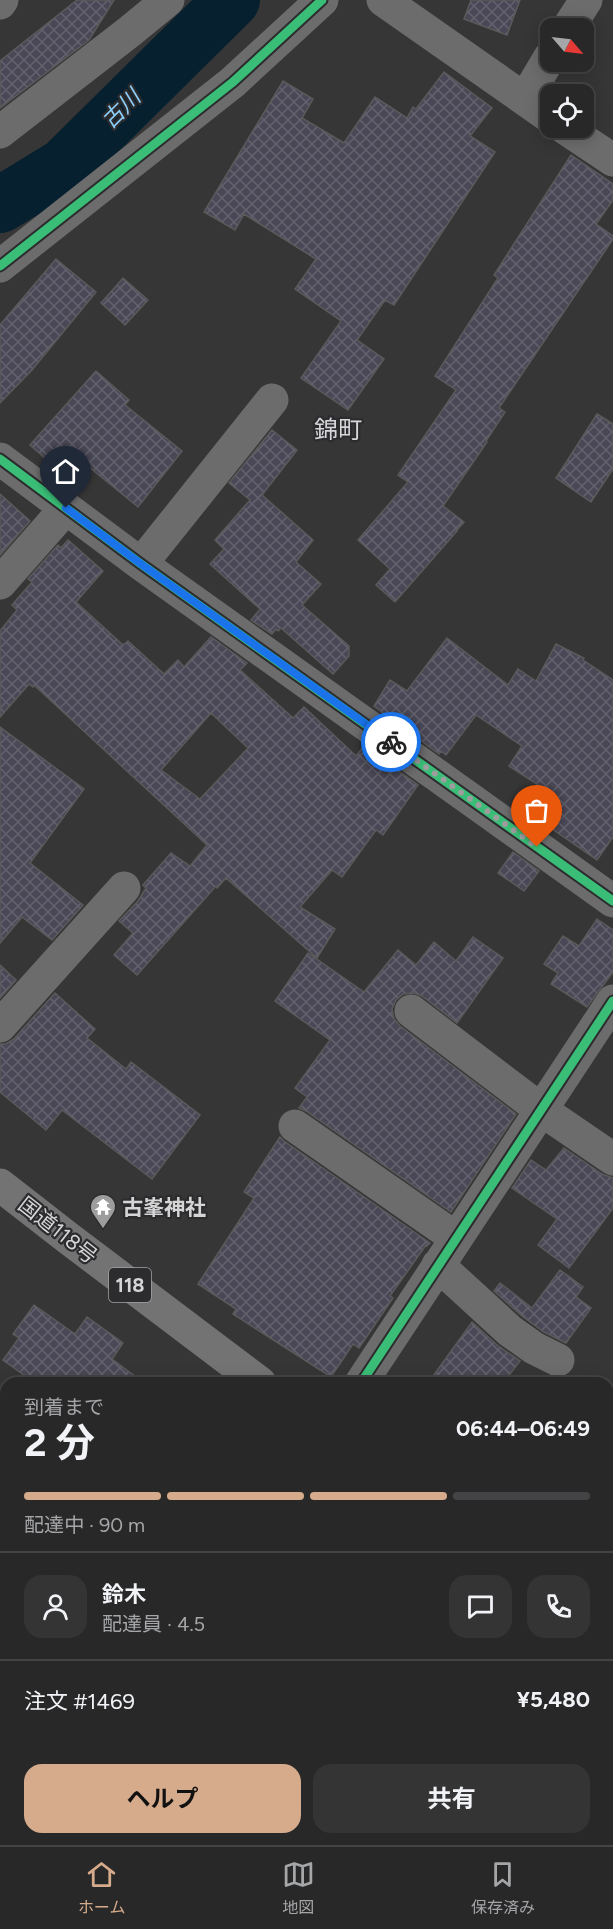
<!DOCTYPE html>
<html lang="ja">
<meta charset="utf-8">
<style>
:root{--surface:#282829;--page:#343435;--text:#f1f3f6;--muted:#a5a6a8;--line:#444446;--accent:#d6ab8b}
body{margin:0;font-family:Figtree,"Noto Sans JP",sans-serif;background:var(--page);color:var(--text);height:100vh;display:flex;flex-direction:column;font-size:22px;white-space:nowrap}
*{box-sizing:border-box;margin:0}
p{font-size:20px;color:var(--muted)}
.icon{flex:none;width:33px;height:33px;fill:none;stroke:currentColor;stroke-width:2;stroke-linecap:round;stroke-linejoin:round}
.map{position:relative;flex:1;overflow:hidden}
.panel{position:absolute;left:0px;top:1377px;width:614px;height:468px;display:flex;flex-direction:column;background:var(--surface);border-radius:18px 18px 0 0;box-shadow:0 3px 15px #0003,0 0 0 2px var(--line)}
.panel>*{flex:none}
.needle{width:39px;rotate:118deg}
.fabs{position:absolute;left:540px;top:18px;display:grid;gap:12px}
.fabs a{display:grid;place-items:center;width:54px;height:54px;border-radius:12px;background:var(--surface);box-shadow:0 3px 15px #0003,0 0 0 2px var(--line);font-size:30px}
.pin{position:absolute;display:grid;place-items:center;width:51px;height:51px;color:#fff;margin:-62px -26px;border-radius:50% 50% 50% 0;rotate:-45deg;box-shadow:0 0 6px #0007}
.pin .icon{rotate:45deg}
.courier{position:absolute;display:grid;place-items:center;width:60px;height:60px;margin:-30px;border:4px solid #1a73e8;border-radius:50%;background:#fff;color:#222;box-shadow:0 2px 8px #0007}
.head em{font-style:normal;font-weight:700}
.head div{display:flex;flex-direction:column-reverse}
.head{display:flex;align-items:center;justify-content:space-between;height:102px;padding:0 24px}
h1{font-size:39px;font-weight:700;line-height:45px}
.bar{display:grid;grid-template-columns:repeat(4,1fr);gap:9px 6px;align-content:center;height:72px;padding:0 24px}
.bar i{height:8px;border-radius:4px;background:var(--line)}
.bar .on{background:var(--accent)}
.bar p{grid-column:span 4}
.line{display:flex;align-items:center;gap:15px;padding:0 24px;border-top:2px solid var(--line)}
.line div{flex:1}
.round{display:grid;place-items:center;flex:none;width:63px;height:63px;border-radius:18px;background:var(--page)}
.action{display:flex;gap:12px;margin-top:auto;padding:12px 24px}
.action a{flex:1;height:69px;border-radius:18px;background:var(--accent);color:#111;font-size:24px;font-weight:700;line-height:69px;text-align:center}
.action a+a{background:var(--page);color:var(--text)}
.dock{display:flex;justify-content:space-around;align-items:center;height:84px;border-top:2px solid var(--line);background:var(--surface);font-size:16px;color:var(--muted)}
.dock a{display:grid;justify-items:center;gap:3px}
.dock .on{color:var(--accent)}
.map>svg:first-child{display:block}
</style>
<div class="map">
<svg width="613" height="1845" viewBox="0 0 613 1845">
<defs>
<pattern id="building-cross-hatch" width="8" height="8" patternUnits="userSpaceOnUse" patternTransform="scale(1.5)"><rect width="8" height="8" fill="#4a4856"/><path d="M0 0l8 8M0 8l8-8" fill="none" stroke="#63626e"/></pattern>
</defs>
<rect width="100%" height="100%" fill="#363637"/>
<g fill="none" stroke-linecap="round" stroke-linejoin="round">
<path stroke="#06202f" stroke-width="56" d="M0,205L64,166L232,0
M608,1723L613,1716
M526,1845L529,1839"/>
</g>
<path fill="url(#building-cross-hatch)" stroke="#5a5a5b" stroke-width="1.5" fill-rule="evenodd" d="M77,0H114L89,40L0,108V61Z
M471,0H520L507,35L464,19Z
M444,72L492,108L470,136L495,152L394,305L385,300L357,340L384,359L348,410L301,378L341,321L295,289L316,259L244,214L235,230L204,212L283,81L313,99L302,118L344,143L375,97L407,118L413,107L416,109Z
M571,155L613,184V200L596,224L613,236V239L499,408L505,412L486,441L487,442L443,506L464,522L456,531H457L395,602L376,585L390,569L358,540L408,482L398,475L456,390L435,376L498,278L494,275Z
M56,259L96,292L32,370L0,403V325Z
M123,278L148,300L125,325L101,303Z
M96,371L129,400L125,405L182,451L138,507L78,458L63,474L30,445Z
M597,414L613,424V469L591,502L556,478Z
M272,430L297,450L262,495L313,540L296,562L321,584L302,605L349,646V656L333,674L281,628L278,631L276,629L272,634L251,620L260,609L210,564L224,549L215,540L250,500L229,483Z
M0,494L30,521L0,555Z
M68,540L103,571L76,602L123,645L128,641L164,674L178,660L184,667L211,637L247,663L240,670L293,718L304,707L356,756L364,746L418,785L383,835L376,830L342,877L332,870L300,907L335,929L317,958L226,878L217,888L216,886L137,975L114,955L133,933L119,921L138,901L146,888L143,885L171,853L190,866L207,845L34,685L33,687L29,684L0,717V631L17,610L12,605L32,582L28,579L58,545L61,548ZM211,713L248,748L200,799L161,770Z
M447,638L508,685L518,669L536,681L556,644L584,658L583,660L613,680V837L597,860L548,826L558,812L537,798L543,788L509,766L522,746L476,715L446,755L441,751L439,754L374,706L390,680L407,691Z
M0,727L84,789L30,863L83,905L52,940L22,917L0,943Z
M513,852L539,871L524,891L498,873Z
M597,919L613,930V972L587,1007L551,984L558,973L544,964L563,936L579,946Z
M473,937L503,958L457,1023L422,996L414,993L403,994L396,1000L392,1009L394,1019L400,1026L516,1114L451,1212L306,1111L299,1108L307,1097L295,1088L330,1040L275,1001L308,953L364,992L398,950L416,965L434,942L456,961Z
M0,965L16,980L0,998Z
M55,993L95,1029L87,1038L126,1069L131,1062L200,1115L152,1179L62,1110L46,1130L0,1092V1044H6L14,1039Z
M280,1137L284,1141L430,1243L427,1246L426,1245L390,1296L393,1298L359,1348L353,1344L331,1377L233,1314L236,1309L198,1284L254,1198L244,1192Z
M564,1148L602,1174L613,1178V1208L569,1268L538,1245L557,1219L512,1188L531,1160L546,1170Z
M560,1270L583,1287L576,1297L591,1308L566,1343L544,1332L522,1316L494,1291L500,1283L532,1308Z
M34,1305L75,1334L87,1317L123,1343L112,1359L144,1383H35L3,1360L19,1338L13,1334Z
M472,1322L497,1345L520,1361L503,1383H428Z"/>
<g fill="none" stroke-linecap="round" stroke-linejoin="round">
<path stroke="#6e6e6e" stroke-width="4" stroke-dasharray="4.5 3" stroke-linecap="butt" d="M608,1544L613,1534
M485,1845L488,1839"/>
<path stroke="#6c6c6d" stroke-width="33" d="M383,0L550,117
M0,3L2,0
M568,28L586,0
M525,99L550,57
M565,128L613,160
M0,132L129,32L168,0
M0,266L233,82L322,0
M0,459L141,564L613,901
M141,564L272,400
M0,583L66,508
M411,1011L540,1109L613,1159
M0,1026L124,888
M295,1126L456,1238
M438,1265L510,1331L534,1348L558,1360
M361,1383L613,1001
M52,1845L56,1839
M439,1845L443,1839"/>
<path stroke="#737373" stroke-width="33" d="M0,1185L68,1238L260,1383
M608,1615L613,1619"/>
<defs>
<path id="cycleway" d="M0,266L233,82L322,0
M0,459L141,564L613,901
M361,1383L613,1001"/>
</defs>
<use href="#cycleway" stroke="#2c2b2e" stroke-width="13"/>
<use href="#cycleway" stroke="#3abd76" stroke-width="9"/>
</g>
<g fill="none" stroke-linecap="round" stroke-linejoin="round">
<path stroke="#9d9d9e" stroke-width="6" stroke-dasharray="0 10.8" d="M391,742L537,847"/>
<path stroke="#1a73e8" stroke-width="8" d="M66,508L141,564L391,742"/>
</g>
<defs>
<symbol id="temple-pin" viewBox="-11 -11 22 30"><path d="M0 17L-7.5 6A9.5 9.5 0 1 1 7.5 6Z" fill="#9d9d9e" stroke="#2c2b2e"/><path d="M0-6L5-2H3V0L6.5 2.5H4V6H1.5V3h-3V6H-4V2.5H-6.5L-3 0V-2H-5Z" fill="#fff"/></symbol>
</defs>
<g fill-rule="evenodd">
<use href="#temple-pin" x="88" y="1192" width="30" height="40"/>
</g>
<g text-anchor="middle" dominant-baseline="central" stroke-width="4.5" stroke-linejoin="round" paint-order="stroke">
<rect fill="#2c2b2e" stroke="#a2a2a4" stroke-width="1.5" x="109" y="1268" width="42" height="34" rx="4.5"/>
<g font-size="20" font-weight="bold" fill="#d5d5d6">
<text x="130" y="1285">118</text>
</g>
<g font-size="21" font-weight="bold" fill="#d5d5d6" stroke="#2c2b2e" text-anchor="start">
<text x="122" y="1207">古峯神社</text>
</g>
<g font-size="21" fill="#d5d5d6" stroke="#2c2b2e">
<text transform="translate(58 1230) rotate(38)">国道118号</text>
</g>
<g font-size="22" font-style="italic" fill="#8bcef7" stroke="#2c2b2e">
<text transform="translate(121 109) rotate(-45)">古川</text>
</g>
<g font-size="24" fill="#d7d6da" stroke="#2c2b2e">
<text x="338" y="429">錦町</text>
</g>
</g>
</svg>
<div class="fabs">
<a><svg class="needle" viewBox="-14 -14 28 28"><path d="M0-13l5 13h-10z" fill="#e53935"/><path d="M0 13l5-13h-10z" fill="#a5a6a8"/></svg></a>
<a><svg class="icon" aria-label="locate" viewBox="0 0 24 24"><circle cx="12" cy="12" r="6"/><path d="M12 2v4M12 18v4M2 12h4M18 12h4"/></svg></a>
</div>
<div class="pin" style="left:537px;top:847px;background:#ea580c"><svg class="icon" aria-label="bag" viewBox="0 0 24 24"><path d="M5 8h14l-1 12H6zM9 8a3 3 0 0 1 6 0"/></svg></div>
<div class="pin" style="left:66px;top:508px;background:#1f2937"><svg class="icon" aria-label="home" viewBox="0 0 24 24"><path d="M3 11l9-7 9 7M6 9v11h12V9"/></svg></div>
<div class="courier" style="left:391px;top:742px"><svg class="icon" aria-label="bike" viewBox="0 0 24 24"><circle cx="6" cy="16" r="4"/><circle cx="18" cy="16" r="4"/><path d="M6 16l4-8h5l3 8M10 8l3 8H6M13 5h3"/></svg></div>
<section class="panel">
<div class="head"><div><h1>2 分</h1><p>到着まで</p></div><em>06:44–06:49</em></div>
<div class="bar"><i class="on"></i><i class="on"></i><i class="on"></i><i></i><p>配達中 · 90 m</p></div>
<div class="line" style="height:108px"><a class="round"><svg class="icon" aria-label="person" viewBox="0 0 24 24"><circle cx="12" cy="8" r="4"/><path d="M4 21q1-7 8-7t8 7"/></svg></a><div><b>鈴木</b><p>配達員 · 4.5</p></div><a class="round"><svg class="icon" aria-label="chat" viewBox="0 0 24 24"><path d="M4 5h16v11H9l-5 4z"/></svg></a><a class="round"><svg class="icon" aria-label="phone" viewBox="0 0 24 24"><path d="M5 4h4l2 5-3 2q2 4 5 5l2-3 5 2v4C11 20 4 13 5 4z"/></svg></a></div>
<div class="line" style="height:78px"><div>注文 #1469</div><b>¥5,480</b></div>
<div class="action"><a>ヘルプ</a><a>共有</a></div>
</section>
</div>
<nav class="dock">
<a class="on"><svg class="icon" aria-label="home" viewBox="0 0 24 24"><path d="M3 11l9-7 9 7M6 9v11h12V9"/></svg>ホーム</a>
<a><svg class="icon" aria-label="map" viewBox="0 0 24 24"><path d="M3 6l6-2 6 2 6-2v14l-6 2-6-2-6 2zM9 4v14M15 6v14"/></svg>地図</a>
<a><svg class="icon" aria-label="saved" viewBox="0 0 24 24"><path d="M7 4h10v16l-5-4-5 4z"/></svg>保存済み</a>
</nav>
